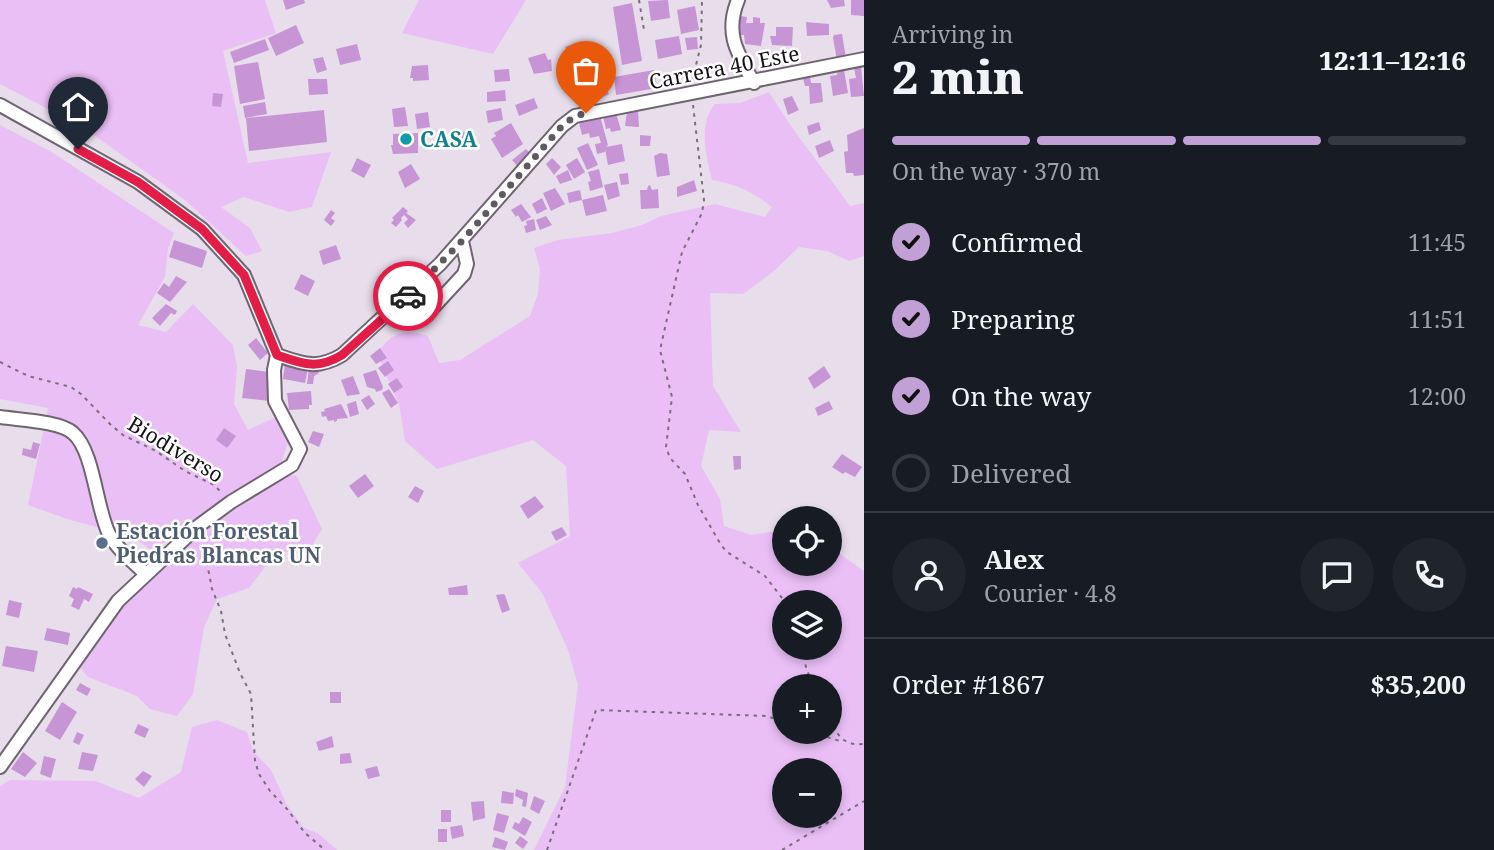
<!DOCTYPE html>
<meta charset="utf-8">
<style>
:root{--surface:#171b24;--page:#20242c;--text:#f1f3f6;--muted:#9ea1a6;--line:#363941;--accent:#c0a0d5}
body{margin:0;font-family:"Noto Serif",serif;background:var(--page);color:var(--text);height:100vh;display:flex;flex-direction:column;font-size:26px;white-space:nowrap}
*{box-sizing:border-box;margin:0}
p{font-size:23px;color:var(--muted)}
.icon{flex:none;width:38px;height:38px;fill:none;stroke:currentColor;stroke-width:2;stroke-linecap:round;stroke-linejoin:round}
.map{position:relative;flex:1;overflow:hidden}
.sheet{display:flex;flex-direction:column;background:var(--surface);width:630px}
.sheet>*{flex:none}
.fabs{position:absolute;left:772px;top:506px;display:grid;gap:14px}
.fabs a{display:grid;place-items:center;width:70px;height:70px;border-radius:50%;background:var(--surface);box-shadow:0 4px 10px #0003;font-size:35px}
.pin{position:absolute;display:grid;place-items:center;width:60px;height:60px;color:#fff;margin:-72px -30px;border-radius:50% 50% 50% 0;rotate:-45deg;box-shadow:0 0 7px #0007}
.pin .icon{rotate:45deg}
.courier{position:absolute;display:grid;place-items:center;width:70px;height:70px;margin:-35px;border:5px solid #e11d48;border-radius:50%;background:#fff;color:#222;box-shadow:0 2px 9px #0007}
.head em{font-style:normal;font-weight:800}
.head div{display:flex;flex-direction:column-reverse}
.head{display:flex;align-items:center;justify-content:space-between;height:119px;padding:0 28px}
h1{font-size:46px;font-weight:800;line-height:52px}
.bar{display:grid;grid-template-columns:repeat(4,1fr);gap:10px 7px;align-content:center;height:84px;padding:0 28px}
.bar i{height:9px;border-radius:5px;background:var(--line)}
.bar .current{background:var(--accent)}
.bar p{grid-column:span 4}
.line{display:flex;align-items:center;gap:18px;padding:0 28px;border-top:2px solid var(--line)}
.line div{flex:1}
.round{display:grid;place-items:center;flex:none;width:74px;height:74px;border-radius:37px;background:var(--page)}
ol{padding:0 28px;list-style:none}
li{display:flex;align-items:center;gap:21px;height:77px}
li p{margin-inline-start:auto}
li .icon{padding:7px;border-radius:50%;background:var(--accent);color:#111;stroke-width:4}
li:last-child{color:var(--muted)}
li i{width:38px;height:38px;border:4px solid var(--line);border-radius:50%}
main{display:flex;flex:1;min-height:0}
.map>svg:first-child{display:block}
</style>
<main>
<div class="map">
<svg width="864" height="850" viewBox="0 0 864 850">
<rect width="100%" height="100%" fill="#e8ddeb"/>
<path fill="#eabff6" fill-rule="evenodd" d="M0,0H265L276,33L223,51L248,163L331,152L312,207L289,212L244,197L221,207L250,228L262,251L246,256L185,200L84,128L0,84Z
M419,0H526L493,54L402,33Z
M769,92C793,132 823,168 850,206L864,203V256L849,261L827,251L799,247L774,271L743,294L710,293L713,386L741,432L709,430L701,466L720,499L724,526L751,535L784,530V564H830V547L864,571V850H534L565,787L578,685L568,650L542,593L518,563L570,536L566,466L533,440L437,469L405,441L399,404L377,354C392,332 402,328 428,336L439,363L460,360L530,316L538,294L540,269L534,248L558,240L612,233L642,225L661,216L715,204L765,217L772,207C753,192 736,184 712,180C706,157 698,123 715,104L740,103ZM784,602H830V648H784ZM784,686H830V732H784ZM784,770H830V816H784Z
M0,125L50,151L174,233L168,249L165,277L138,325L166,332L193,304L233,345L237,367L234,404L248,430L276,417L288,442L278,474L297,476L322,529L307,554L277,551L249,588L217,599L204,627L193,694L177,716L150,709L137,696L88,677L77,664C105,629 132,592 167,562C201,533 239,508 273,478L151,550L132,536L70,520L28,505L48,408L0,399Z
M217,720L247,732L253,751L271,770L287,805L303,827L319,834L337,850H0V786L10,780L95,781L139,798L181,772L192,727Z"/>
<path fill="#c795d5" d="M283,0H304L305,3L286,10Z
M668,0L670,18L651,21L648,1Z
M827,0H844L845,6L831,8Z
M851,0H864V16L851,15Z
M632,3L642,61L622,65L613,7Z
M695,6L699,30L681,34L677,10Z
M740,16L747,17L746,23H753V17L760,18V23H765L761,46L745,44L744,35H738Z
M806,22L829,24V35L807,36Z
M296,25L304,43L276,56L268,38Z
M776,27H793L792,46L772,45L770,36H776Z
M842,34L846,58L837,60L833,38L834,35Z
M679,36L682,54L658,59L655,40Z
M697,37L698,49L687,50L685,38Z
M265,39L269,50L234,63L230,52Z
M577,43L581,54L570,59L565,47Z
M357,44L361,60L340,65L336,49Z
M545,53L548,60L551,59L552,71L534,74L528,58Z
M323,57L327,70L317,73L313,59Z
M258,62L265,99L240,104L234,66Z
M428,65L429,80L413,81V78H410L412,66Z
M861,66L864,96L851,97L849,79L856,78L854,68Z
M509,69L510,81L495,82L494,70Z
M654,70L657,88L616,95L614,77Z
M838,70H844L848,93L833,96L830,76L837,75Z
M810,77L811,83H821L823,102L810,104L809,86H805L803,78Z
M308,79H327L328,94L309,95Z
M602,81L609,94L595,101L593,98L584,105L580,100L586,96L583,90Z
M505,90L506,101L487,102V92Z
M213,93L223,94L221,107L212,106Z
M792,96L799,110L788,115L783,99Z
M534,98L538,108L519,116L515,105Z
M265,102L267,114L245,118L243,106Z
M405,107L408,126L394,127L392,109Z
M501,108L503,120L488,123L486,111Z
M324,110L327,142L249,151L246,118Z
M638,111L639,127L625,126L627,112Z
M428,112L430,127L417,129L415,114Z
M616,113L621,130L611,132L610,128L606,129L603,116Z
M600,116L608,145L606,147L622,144L625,161L608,165L605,149V152L597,154L595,144L601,143L599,136L590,138L589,133L582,135L579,123Z
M819,122L821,130L809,135L807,126Z
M511,123L523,144L502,158L491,139L496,136L494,133Z
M864,128V175L854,176L853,173H846L844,152L848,151L847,135Z
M461,131L471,135L466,148L456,143Z
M418,133V153L393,154L391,145H393V134Z
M640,135L651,136L650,146H640Z
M830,140L834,151L819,158L815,146Z
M588,143L598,165L587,170L577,148Z
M526,149L531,154L517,166L512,160Z
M660,153L667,154L670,175L657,177L654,156Z
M357,158L371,165L364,178L351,171Z
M552,158L561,167L554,175L546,164Z
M577,158L585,172L574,179L566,165Z
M411,164L420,179L405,188L398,172Z
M599,169L603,187L590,191L588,182L591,181L588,172Z
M568,170L572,180L560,184L556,176Z
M628,173L629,184L621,185L619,174Z
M694,180L697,191L677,197V187Z
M617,182L620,196L608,200L604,185Z
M650,185L652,190L658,189L659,208L641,209L640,190H647L648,186Z
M555,188L565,204L551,211L543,193Z
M580,190L582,200L569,203L567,193Z
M603,195L607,211L586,216L582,200Z
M542,198L547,209L537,214L532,204Z
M521,204L531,217L522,222L518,215L516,217L511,210Z
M403,207L408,211L406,213L416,220L408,228L404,223L408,219L404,215L401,218L402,220L396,227L391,223L394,220L392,218Z
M331,210L335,213L331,218L335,221L331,226L324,220Z
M546,216L552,225L540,230L536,220Z
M534,219L536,230L526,233L524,226L527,225L526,221Z
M174,240L207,251L202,268L169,257Z
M336,245L341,259L323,265L319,251Z
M301,274L315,281L308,296L294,289Z
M176,276L187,282L170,302L157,293L164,283L169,287Z
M166,304L177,311L175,315L171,313L160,326L152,318Z
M256,338L268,353L260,360L248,345Z
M380,348L387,358L376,364L370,356Z
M388,361L394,370L385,377L378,368Z
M285,364L308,368L305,383L283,379Z
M824,366L831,377L814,389L808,378Z
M309,368H318L319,373L314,376L313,384H307Z
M246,369L269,372L270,401L242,398Z
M376,370L383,387L382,390L376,392L375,389L367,387L363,374Z
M353,376L360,394L347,396L341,380Z
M397,378L403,387L394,393L388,384Z
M389,389L398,403L391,408L382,393Z
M311,391L312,405H309V409L289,410L287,393Z
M369,395L375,404L367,410L361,400Z
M356,401L359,414L350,417L347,404Z
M829,401L833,409L818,416L815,408Z
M341,404L348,418L337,419V421L334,422V420L328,421L326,416L322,417L321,412L325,411L324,409Z
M224,428L236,436L227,448L216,440Z
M313,431L324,434L319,447L308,442Z
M33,442L40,444L36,459L22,455L23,448L31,450Z
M842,454L862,467L855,477L845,472L843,474L832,467Z
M733,456H741V469L734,470Z
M365,474L374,486L358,498L349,486Z
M415,486L424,491L418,503L408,497Z
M535,496L544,507L528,519L520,506Z
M562,527L567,535L556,541L551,532Z
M467,585L468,595H449L448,588Z
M73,587L77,589L78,587L93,594L89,602L84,599L79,610L71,606L74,599L69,596Z
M503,594L505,595L510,610L502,613L496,595Z
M9,600L22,603L19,618L6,615Z
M47,628L70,633L68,645L44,640Z
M6,646L38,651L34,672L2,666Z
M80,683L91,689L87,696L76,690Z
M330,692H341V703H330Z
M62,702L77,712L60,740L45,731Z
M138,724L149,729L145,738L134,733Z
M77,732L84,735L79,745L73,742Z
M332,736L334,747L319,751L316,742Z
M23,752L37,763L25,777L11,769Z
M82,752L98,755L93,771L78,769Z
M350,753L352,763L340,764V754Z
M44,756L56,759L51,778L40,774Z
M377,766L380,776L368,779L365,769Z
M143,771L152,776L144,787L135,779Z
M516,789L528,793L526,807L522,806L523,800L515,796Z
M502,791L514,793L513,804L501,803Z
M534,796L545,801L539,814L530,809Z
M484,801L485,818L473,821L471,802Z
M441,810H451V822H441Z
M497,813L509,816L504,833L493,830Z
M523,817L532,822L525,836L512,828L515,822L519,824Z
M462,825L464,836L452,839L450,827Z
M438,829H447V842H438Z
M520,836L528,842L523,849L515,843Z
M495,837L508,842L505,850L492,847Z"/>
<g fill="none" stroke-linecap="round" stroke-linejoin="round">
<defs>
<path id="minor" d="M738,0C724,34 738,54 754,83
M0,105L138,182L202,229L244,275L277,355
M399,304L411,316L421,317L427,314L464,274L467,264L462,241
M277,355C303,364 317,370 342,355L440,264L562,126L575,116L864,59
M0,417C18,420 60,421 73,433C94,451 96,508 109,534C118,550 133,562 146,574
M0,767L118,601L197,527L231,502L292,465L300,449L275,401L274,370L277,355"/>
</defs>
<use href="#minor" stroke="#6e6571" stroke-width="16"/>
<path stroke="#777079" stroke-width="2" stroke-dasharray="3.5 5" stroke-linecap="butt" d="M639,0L644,30
M692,81L701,45L702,0
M693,105L704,200L702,213L682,252L660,350L672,397L666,447L670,458L685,474L698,505L721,545L727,552L765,576L785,602
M0,362L28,376L71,387L81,394L110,424L123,435L156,451L185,471L214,485L223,494
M202,537L212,589L221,611L225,634L240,673L251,694L255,761L259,774L270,791L287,809L305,833L325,850
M801,648L807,671L815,686
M830,718C837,736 844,746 864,744
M811,732L843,742
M547,850L596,710L767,716L784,722
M782,850L864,801"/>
<use href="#minor" stroke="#fff" stroke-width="12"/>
</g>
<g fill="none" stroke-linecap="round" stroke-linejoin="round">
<path stroke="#5f5961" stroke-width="7" stroke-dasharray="0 12.6" d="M408,296L462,241L562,126L575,116L586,113"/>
<path stroke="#e11d48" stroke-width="9" d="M78,149L138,182L202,229L244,275L277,355C303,364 317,370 342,355L408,296"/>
</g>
<circle fill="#0f9aa8" stroke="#fff" stroke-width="2.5" cx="406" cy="139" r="7"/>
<circle fill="#5c6f8a" stroke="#fff" stroke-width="2.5" cx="102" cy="543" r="7"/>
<g text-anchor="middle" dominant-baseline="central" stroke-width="5" stroke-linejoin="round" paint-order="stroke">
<g font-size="21" fill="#151216" stroke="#fff">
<text transform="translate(724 67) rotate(-11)">Carrera 40 Este</text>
<text transform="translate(176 449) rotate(31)">Biodiverso</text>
</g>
<g font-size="21" font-weight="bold" fill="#0d838f" stroke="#fff" text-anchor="start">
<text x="420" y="139">CASA</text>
</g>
<g font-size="21" font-weight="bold" fill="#4e5e75" stroke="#fff" text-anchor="start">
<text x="116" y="531">Estación Forestal<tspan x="116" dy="24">Piedras Blancas UN</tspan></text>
</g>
</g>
</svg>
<div class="fabs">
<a><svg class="icon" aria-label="locate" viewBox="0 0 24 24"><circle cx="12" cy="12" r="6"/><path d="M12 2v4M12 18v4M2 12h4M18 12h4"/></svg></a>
<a><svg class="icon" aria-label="layers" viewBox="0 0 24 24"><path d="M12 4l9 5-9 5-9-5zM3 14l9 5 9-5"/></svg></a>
<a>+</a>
<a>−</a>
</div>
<div class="pin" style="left:586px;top:113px;background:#ea580c"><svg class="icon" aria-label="bag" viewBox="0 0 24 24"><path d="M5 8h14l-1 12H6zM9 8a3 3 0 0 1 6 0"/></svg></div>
<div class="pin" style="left:78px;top:149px;background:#1f2937"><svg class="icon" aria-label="home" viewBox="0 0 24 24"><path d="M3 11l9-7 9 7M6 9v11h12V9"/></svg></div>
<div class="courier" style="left:408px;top:296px"><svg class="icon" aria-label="car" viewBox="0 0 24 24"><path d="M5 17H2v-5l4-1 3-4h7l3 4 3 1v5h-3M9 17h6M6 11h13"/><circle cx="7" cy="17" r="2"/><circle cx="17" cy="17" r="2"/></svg></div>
</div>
<section class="sheet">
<div class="head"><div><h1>2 min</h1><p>Arriving in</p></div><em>12:11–12:16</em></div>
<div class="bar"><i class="current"></i><i class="current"></i><i class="current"></i><i></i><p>On the way · 370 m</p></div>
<ol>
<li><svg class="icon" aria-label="check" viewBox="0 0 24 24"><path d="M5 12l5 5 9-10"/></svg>Confirmed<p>11:45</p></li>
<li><svg class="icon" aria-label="check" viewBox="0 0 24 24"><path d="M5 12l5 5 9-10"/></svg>Preparing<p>11:51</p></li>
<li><svg class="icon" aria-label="check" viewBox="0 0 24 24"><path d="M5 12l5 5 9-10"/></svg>On the way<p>12:00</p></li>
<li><i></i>Delivered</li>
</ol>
<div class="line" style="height:126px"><a class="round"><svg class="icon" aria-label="person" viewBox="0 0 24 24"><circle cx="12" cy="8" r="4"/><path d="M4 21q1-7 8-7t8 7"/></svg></a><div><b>Alex</b><p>Courier · 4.8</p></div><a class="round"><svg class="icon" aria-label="chat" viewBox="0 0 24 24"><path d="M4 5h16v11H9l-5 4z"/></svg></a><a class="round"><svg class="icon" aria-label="phone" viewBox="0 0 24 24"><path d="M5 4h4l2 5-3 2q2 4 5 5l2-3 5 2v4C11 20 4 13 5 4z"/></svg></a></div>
<div class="line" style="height:91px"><div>Order #1867</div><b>$35,200</b></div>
</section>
</main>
